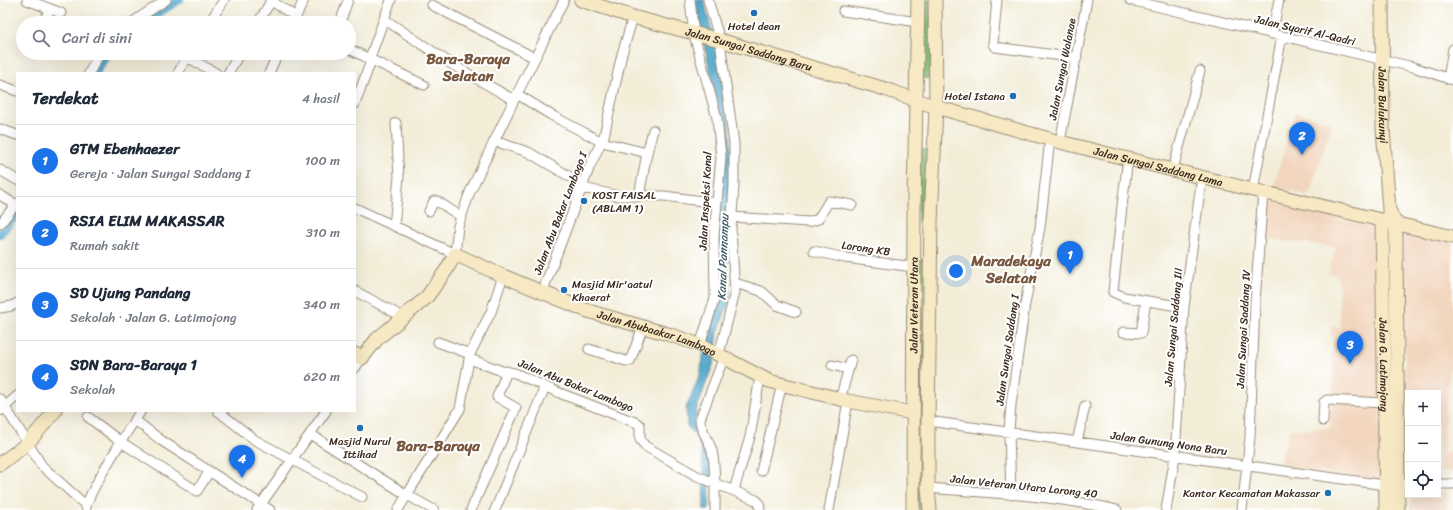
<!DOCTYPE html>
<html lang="id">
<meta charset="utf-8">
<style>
:root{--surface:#fff;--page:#f6f6f7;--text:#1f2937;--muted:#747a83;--line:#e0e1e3;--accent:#1a73e8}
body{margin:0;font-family:Sriracha,sans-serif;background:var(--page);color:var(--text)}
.controls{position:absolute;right:12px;bottom:12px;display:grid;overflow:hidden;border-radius:0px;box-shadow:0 4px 16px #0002}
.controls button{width:36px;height:36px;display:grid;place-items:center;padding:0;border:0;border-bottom:1px solid var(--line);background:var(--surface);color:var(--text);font:20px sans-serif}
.you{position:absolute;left:956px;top:271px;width:14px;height:14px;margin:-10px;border:3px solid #fff;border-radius:50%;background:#1a73e8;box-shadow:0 0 0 6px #1a73e833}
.badge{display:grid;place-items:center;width:26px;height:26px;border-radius:50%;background:var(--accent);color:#fff;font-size:13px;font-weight:700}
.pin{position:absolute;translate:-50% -33px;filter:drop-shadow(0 1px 2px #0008)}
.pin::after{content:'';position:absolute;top:21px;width:14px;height:12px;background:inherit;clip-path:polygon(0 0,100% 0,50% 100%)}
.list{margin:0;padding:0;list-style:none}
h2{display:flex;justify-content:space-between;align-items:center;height:52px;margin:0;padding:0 16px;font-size:17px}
h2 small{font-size:13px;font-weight:400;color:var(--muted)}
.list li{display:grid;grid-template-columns:26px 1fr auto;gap:12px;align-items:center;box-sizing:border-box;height:72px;padding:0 16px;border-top:1px solid var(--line)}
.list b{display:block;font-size:15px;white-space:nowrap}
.list p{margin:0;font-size:13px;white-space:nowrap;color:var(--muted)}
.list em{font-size:13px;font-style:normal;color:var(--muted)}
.icon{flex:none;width:22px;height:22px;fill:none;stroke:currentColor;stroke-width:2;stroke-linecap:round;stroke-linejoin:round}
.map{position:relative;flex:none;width:1453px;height:510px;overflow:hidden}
.search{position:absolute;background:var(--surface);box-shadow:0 4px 16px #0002;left:16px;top:16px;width:340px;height:44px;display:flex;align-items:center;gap:10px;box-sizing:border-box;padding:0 14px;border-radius:22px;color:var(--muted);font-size:15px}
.panel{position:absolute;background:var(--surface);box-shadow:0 4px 16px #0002;left:16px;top:72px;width:340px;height:340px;border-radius:0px}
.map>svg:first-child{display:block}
.built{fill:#f2d5bd}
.forest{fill:#85b974;stroke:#607249}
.water{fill:#4ea5ca;stroke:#446874}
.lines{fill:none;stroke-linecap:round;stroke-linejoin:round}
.canal{stroke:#4ea5ca;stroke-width:8}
.street-casing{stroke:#978c7b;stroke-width:11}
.secondary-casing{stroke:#978c7b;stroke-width:15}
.street{stroke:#fff;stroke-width:9}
.secondary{stroke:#f6e9c3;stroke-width:13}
.poi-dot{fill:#1f6fb2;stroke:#fff;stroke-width:1.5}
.labels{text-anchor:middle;stroke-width:4;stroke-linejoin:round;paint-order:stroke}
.poi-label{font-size:11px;fill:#3b2a1e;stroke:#fff}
.street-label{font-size:11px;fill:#3b2a1e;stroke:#fff}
.water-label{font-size:12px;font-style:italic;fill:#44616b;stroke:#fff}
.district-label{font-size:15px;font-weight:bold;fill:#78573e;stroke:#fff}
</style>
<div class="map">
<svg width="1453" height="510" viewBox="0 0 1453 510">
<rect width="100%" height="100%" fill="#fff"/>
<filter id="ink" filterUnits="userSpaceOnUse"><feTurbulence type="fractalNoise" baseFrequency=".025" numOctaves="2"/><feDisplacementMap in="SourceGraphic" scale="8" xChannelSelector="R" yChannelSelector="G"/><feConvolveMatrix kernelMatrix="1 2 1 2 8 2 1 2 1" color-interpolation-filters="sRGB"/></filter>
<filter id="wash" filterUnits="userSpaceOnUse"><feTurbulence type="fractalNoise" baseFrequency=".012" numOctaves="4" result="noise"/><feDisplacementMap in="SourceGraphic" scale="16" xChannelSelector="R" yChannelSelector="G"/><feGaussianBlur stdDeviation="0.9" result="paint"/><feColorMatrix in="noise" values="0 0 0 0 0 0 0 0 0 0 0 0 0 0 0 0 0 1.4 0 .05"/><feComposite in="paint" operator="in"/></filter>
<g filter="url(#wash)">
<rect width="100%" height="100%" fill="#f3edd8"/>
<!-- built -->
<path class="built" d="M1295,112L1332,123L1309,196L1274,186Z
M1270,200L1372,227L1383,480L1309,471L1279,462L1290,430L1330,428L1333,369L1331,327H1340L1338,276L1329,273L1336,247L1266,239Z
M1403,236L1453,241V368L1449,369L1443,452H1453V472H1438V393H1408L1407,469Z
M1438,491H1447V510H1410V495H1438Z"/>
<!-- forest -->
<path class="forest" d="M921,0H933L934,79L921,78Z
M919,149L933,150L928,222L918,223Z
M917,259H929L927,510H918Z"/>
<!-- water -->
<path class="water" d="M695,0H704L717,50L729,114L733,185L727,250L730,298L718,333L714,362L697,408L695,423L709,451L711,465L709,510H704L702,452L697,438L687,426L686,408L700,375L706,338L719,302L717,239L721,212L723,162L721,124Z"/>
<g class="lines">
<!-- canal -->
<path class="canal" d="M142,23L180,0
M96,73L108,53
M0,234L17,215"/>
</g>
</g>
<g filter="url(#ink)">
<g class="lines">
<defs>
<path id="street" d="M27,0L61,13
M270,0L296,17
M690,0L694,35L717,118L721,157L714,236L715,298L700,345
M708,0L720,41L734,144V185L731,230L735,292L719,354
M997,0L993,44L995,47L1077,58
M1130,0L1413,67L1453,80
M432,5L535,58
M843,11L918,22
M384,19L453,65L514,100
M45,21L49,9
M131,23L166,0
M209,23L224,0
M258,23L271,1
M293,23L304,0
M340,23L348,0
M1272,34L1279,0
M349,49L424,85
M190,53L187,57L216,73
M369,60L391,0
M89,73L100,53
M178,73L187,57L179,53
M228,73L240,53
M269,73L278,53
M1448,79L1453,49
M0,85L17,91
M517,94L551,115L602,142L647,153L653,130
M355,104L371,61
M0,129L17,135
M494,141L528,152L584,185
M1060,142L1087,0
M1128,158L1122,206L1113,292L1124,297L1184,307
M1173,169L1200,71
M0,170L17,180
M583,188L619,196H664L717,203
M1253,190L1282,36
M0,195L16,205
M639,196L647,153
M355,208L455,254L458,226L470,192L514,100L564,0
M429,211L434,201H437L460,216
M732,217L809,222L818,219L829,201L852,205
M0,224L17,203
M394,226L399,177L396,123
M814,251L845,258L914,267
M735,283L761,291L777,305L796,312
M355,291L403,317
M542,293L590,166L604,136L622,54L633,17
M0,308L12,306L17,303
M1123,332L1141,333L1146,301
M438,342L470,354
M589,349L626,361H630L643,327
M470,359L502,371L515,373L562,394L637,423L640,425V439L645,446L697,476L756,500L759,503L760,510
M832,365L848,369
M355,368L362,358
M0,399L42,466L82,502L86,504
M840,400L851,360
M0,411L17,396
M218,411L255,440L362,497
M88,417L121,442L197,491L209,472
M135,420L162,441L270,510
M928,421L1385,485L1408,484
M1323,421L1324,402L1327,400L1384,403
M310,434L407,495L398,510
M1077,442L1085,406
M761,471L782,384
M1438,484H1453
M928,488C990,493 1055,495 1117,510
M734,490L750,437L760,377
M1011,495L1009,432L1011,404L1025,304L1040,228L1050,139
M86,508C86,496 131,425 141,411
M257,510L326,411
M434,510L407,495L460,409L470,354L491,312L503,276
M471,510L516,408L497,397L507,371
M495,510L545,387
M715,510C715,491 716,469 712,451C709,439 700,431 700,419L724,357
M829,510L848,401
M1166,510L1175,456L1184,307L1202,177
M1242,510L1250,437L1255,302L1263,192"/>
<g id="secondary">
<path id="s1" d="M581,0L633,17L716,39L885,89L936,107L1060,142L1253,190L1453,237"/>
<path id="s2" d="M1382,0L1383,128L1389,210L1395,222L1396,235L1398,510"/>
<path id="s3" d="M1382,220L1386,510"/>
<path id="s4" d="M355,354L362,358L377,339L426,298L447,269L455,254L503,276L588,311L671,335L700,345L769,381L848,401L912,413"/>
<path d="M0,464L28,443L55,411"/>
<path id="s5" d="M913,510L914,200L918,0"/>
<path d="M930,510L928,488V421L931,223L936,107L935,0"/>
</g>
</defs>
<!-- street casing -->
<use href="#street" class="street-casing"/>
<!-- secondary casing -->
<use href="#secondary" class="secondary-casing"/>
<!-- street -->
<use href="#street" class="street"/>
<!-- secondary -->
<use href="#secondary" class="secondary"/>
</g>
</g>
<!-- markers -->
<g class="poi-dot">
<circle cx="754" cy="13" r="4"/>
<circle cx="1013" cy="96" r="4"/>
<circle cx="584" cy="201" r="4"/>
<circle cx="564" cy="290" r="4"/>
<circle cx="360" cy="428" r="4"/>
<circle cx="1328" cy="493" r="4"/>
</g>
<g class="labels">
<!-- poi labels -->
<g class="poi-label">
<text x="754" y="30">Hotel dean</text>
<text x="1005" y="100" text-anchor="end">Hotel Istana</text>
<text x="592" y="199" text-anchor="start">KOST FAISAL<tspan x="592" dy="13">(ABLAM 1)</tspan></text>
<text x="572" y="288" text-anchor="start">Masjid Mir'aatul<tspan x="572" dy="13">Khaerat</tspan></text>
<text x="360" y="445">Masjid Nurul<tspan x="360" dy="13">Ittihad</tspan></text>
<text x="1320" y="497" text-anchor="end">Kantor Kecamatan Makassar</text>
</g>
<!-- street labels -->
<g class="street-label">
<text transform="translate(1305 30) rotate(13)" y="4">Jalan Syarif Al-Qadri</text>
<text dy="4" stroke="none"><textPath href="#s1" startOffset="175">Jalan Sungai Saddang Baru</textPath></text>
<text transform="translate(1062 69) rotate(-79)" y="4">Jalan Sungai Walanae</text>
<text dy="4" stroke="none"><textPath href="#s2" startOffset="105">Jalan Bulukunyi</textPath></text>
<text dy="4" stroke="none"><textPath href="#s1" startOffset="601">Jalan Sungai Saddang Lama</textPath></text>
<text transform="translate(705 201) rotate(-87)" y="4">Jalan Inspeksi Kanal</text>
<text transform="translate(560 213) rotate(-69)" y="4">Jalan Abu Bakar Lambogo I</text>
<text transform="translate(866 248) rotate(8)" y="4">Lorong KB</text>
<text dy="4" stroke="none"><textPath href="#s5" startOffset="205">Jalan Veteran Utara</textPath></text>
<text transform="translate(1173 327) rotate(-85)" y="4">Jalan Sungai Saddang III</text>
<text transform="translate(1243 329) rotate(-87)" y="4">Jalan Sungai Saddang IV</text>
<text dy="4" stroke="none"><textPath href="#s4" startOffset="366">Jalan Abubaakar Lambogo</textPath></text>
<text transform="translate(1007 350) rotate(-82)" y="4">Jalan Sungai Saddang I</text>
<text dy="4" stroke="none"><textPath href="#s3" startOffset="145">Jalan G. Latimojong</textPath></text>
<text transform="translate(576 385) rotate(22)" y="4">Jalan Abu Bakar Lambogo</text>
<text transform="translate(1169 443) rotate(8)" y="4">Jalan Gunung Nona Baru</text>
<text transform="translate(1024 486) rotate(6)" y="4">Jalan Veteran Utara Lorong 40</text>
</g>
<!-- water labels -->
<g class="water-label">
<text transform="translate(723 257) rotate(-88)" y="4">Kanal Pannampu</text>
</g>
<!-- district labels -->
<g class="district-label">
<text x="468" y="64">Bara-Baraya<tspan x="468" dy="17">Selatan</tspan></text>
<text x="1011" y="266">Maradekaya<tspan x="1011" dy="17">Selatan</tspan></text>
<text x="438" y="451">Bara-Baraya</text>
</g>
</g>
</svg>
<div class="controls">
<button>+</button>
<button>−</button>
<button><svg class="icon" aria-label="locate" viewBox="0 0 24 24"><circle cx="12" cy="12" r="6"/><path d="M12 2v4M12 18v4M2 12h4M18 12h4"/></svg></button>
</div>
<div class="you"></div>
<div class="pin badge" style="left:1070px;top:274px">1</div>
<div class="pin badge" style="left:1302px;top:155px">2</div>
<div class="pin badge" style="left:1350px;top:364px">3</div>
<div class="pin badge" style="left:242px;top:478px">4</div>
<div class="search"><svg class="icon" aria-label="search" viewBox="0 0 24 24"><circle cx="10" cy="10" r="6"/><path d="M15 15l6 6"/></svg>Cari di sini</div>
<section class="panel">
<h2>Terdekat<small>4 hasil</small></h2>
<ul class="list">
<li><span class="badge">1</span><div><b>GTM Ebenhaezer</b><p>Gereja · Jalan Sungai Saddang I</p></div><em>100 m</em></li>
<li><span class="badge">2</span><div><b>RSIA ELIM MAKASSAR</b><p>Rumah sakit</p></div><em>310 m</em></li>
<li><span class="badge">3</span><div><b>SD Ujung Pandang</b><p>Sekolah · Jalan G. Latimojong</p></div><em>340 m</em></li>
<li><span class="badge">4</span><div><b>SDN Bara-Baraya 1</b><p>Sekolah</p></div><em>620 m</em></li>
</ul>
</section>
</div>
